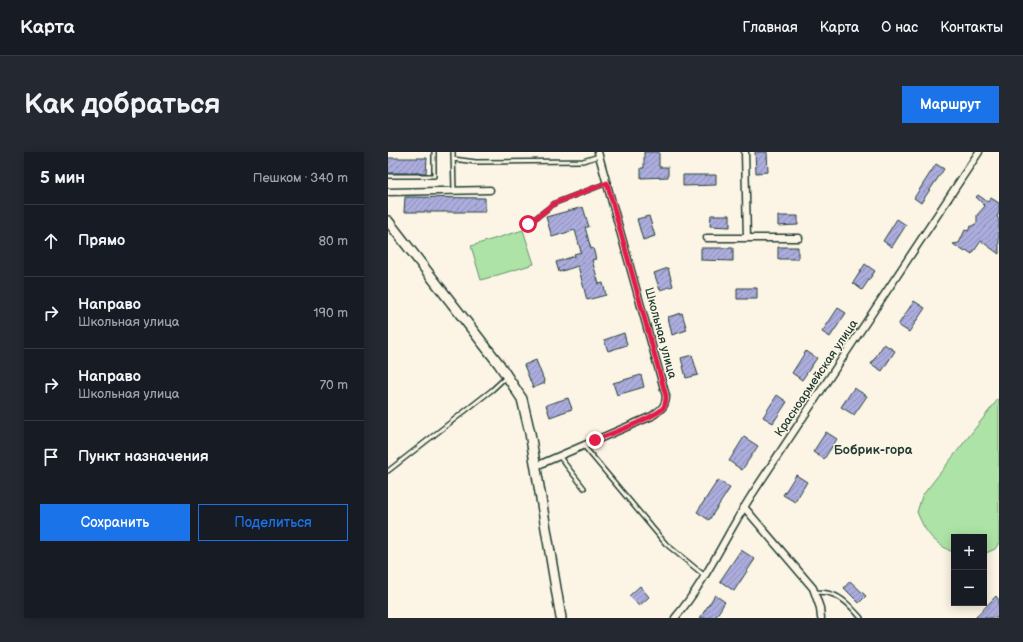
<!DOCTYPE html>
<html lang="ru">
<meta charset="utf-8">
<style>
:root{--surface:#171b24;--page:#242831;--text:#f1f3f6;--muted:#9ea1a6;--line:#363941;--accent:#1a73e8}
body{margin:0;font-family:"Balsamiq Sans",sans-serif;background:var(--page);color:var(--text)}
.controls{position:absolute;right:12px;bottom:12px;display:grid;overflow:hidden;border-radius:0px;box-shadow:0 2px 10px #0003}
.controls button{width:36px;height:36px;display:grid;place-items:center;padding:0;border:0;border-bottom:1px solid var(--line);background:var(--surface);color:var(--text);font:20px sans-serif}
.stop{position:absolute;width:12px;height:12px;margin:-9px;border:3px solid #e11d48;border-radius:50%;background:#fff}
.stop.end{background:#e11d48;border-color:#fff;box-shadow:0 1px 4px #0008}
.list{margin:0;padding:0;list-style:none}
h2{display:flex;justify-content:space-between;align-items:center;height:52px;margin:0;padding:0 16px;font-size:17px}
h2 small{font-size:13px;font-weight:400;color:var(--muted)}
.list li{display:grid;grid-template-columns:26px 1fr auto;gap:12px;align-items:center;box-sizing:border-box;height:72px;padding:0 16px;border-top:1px solid var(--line)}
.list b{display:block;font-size:15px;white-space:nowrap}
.list p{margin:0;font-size:13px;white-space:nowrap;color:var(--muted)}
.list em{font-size:13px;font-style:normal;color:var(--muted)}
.actions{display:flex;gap:8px;padding:12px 16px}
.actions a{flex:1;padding:9px 0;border:1px solid var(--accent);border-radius:0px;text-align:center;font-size:14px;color:var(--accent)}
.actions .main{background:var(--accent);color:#fff}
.icon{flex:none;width:22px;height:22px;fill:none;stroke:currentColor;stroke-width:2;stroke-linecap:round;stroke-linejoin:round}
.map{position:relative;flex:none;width:611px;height:466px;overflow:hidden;border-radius:0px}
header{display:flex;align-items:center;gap:24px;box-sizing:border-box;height:56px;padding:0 20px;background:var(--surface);border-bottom:1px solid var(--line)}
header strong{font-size:19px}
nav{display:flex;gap:22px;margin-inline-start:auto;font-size:14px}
.intro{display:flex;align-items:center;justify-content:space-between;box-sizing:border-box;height:96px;padding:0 24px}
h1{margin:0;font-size:28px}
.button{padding:10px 18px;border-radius:0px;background:var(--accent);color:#fff;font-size:14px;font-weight:700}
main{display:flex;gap:24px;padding:0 24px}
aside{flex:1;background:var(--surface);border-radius:0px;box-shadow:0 2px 10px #0003}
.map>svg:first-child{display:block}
.park{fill:#ade3a6;stroke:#66906d}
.building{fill:url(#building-hatch);stroke:#1f3d34}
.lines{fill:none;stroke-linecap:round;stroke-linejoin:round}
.lane-casing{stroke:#1f3d34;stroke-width:6}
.street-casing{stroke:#1f3d34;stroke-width:9}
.secondary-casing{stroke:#1f3d34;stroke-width:12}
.lane{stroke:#fcf5e5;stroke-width:3}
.street{stroke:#fcf5e5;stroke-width:6}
.secondary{stroke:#fcf5e5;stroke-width:9}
.route{stroke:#e11d48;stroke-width:5}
.labels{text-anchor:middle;stroke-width:3;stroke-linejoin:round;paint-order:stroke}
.street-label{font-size:12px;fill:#1f3d34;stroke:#fcf5e5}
.neighbourhood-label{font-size:13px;font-weight:bold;fill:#1f3d34;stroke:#fcf5e5}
</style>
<header>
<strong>Карта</strong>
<nav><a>Главная</a><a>Карта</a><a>О нас</a><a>Контакты</a></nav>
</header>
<div class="intro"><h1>Как добраться</h1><a class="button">Маршрут</a></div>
<main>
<aside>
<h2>5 мин<small>Пешком · 340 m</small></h2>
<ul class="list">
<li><svg class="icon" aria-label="ahead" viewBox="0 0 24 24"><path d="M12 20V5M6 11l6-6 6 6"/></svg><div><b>Прямо</b></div><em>80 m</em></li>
<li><svg class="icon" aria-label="right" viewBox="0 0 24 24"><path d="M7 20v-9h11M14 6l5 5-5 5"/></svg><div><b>Направо</b><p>Школьная улица</p></div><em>190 m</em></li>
<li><svg class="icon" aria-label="right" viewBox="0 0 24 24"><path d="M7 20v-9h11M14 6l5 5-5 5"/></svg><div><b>Направо</b><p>Школьная улица</p></div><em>70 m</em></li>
<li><svg class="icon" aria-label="arrive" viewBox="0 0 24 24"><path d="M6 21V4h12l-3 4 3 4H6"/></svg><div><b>Пункт назначения</b></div></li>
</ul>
<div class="actions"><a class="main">Сохранить</a><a>Поделиться</a></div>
</aside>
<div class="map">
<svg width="611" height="466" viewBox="0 0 611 466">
<defs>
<pattern id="building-hatch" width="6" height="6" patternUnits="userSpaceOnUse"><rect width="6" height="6" fill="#acacdd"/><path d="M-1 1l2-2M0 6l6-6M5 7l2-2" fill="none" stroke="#8b8db4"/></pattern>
</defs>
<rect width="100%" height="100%" fill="#fcf5e5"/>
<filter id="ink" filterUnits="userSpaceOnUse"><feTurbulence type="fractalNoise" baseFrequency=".025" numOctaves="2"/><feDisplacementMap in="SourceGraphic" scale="8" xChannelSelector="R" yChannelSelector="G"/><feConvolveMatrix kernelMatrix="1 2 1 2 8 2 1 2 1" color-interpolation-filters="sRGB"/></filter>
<g filter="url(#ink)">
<!-- park -->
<path class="park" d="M135,78L146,112L93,128L83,94Z
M611,246V391L607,397L596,402V385H566V401C545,390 538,382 529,360L534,344Z"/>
<!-- building -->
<path class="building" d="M256,0H271V15H280V25L253,26V16H256Z
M367,0H379L380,20L368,21Z
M0,6H39L38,21H0Z
M548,12L556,17L533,51L526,46Z
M295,23H328V33L295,34Z
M590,43L600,50L603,46L611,51V61L609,65L611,67V102L593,89L584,102L578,98L577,100L565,92L571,91L577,78L580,79L582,75L589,71V63L597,54L588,45Z
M17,45L97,46V60H16Z
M195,55L201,75H197L203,97L205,96L208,107L204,108L211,132L215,131L218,143L199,148L190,114L171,120L168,110L187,104L186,102L193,100L187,78L164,85L158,65Z
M323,63H342V75L322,74Z
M261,64L267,84L255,88L249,67Z
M390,64H410V73L390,74Z
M509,67L518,73L504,95L495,89Z
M390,95H410V107H390Z
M313,96H345V109L313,108Z
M477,112L487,119L474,138L465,131Z
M280,116L285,134L272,138L266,121Z
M349,136H369V147H349Z
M526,149L537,156L521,180L510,173Z
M450,156L458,161L442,185L434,180Z
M294,161L299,178L284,183L280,165Z
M236,181L239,193L220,199L216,188Z
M496,192L507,199L494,219L483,212Z
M418,199L429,206L414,228L404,221Z
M304,203L310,223L298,226L293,206Z
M148,208L157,231L145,236L136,213Z
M253,223L256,235L229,243L225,231Z
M466,236L479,244L466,263L453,255Z
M389,243L399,250L385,271L375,265Z
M180,246L184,257L162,265L158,253Z
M438,280L449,287L436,307L425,300Z
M356,285L370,294L354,318L341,309Z
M408,323L419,330L407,350L395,343Z
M330,328L342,336L321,368L309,360Z
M353,398L367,407L346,439L332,429Z
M462,429L478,444L471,451L456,436Z
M252,434L261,445L251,454L241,444Z
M327,443L337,450L327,466H312Z
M608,444L611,448V464L609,466H587Z"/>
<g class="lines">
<defs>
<path id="lane" d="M65,0L66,38
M65,7L88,10L195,9L211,4
M0,24H46V0
M140,72L167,51L219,31
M195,293L278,392L317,424
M171,304L196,336
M0,319L104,238L118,225
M426,440C432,440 438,440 443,442C455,445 465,457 473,466"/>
<path id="street" d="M357,0L359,86
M0,40L102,38
M319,86H411
M148,314L264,264C272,258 278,255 278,244L210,0
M356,355L425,436L432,456L433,466
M287,466C320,427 339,380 367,338C442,225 516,113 591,0"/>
<path id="secondary" d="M0,69L111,212L134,247L142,281L173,466"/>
</defs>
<!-- lane casing -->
<use href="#lane" class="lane-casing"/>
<!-- street casing -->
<use href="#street" class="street-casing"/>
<!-- secondary casing -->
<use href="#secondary" class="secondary-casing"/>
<!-- lane -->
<use href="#lane" class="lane"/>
<!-- street -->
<use href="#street" class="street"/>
<!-- secondary -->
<use href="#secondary" class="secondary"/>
</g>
</g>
<g class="lines" filter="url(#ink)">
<!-- route -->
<path class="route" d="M140,72L167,51L219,31L278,244C278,249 278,252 275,256C267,266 222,282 207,288"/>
</g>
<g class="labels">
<!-- street labels -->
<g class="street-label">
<text transform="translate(273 181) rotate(75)" y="4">Школьная улица</text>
<text transform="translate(428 226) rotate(-56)" y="4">Красноармейская улица</text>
</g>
<!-- neighbourhood labels -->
<g class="neighbourhood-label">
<text x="485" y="302">Бобрик-гора</text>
</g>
</g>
</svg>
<div class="controls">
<button>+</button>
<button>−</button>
</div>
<div class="stop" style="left:140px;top:72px"></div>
<div class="stop end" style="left:207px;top:288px"></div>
</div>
</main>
